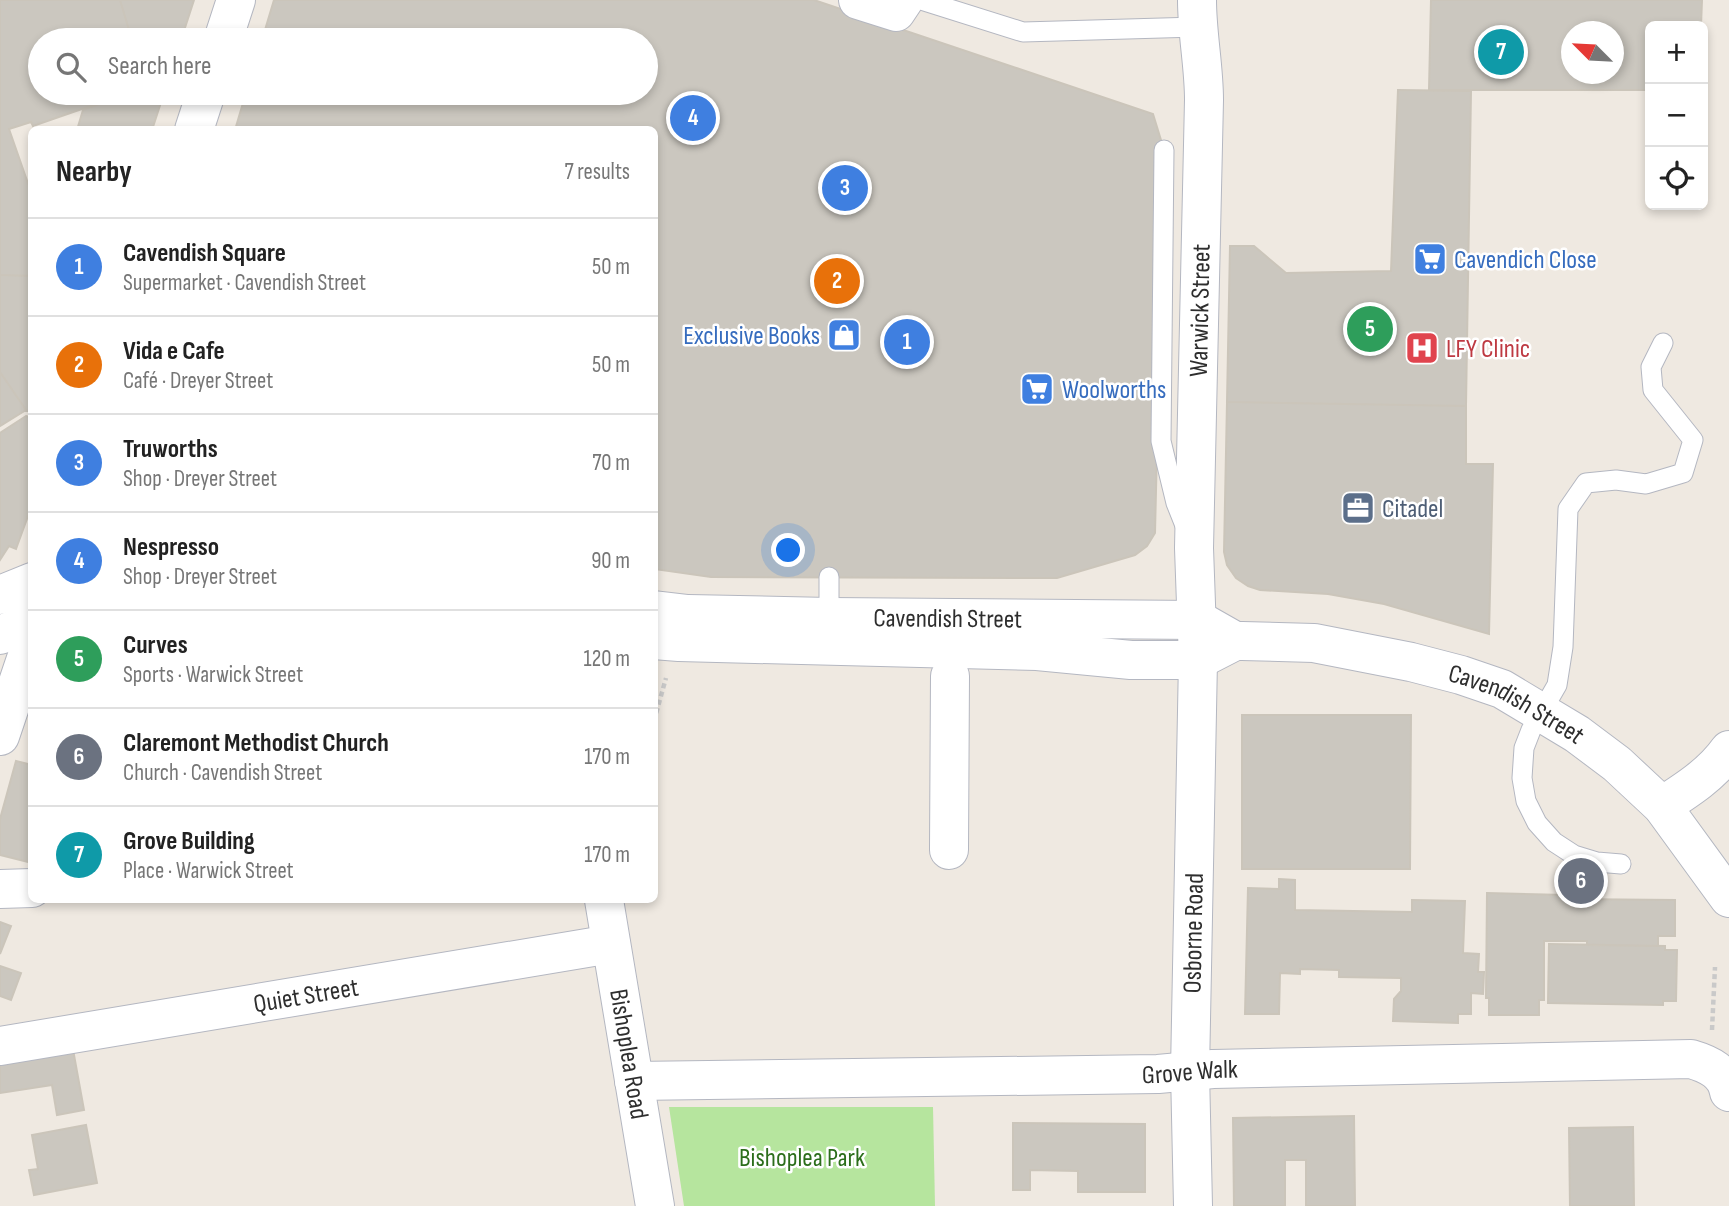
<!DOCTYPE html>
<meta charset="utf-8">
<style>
:root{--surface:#fff;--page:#f6f6f6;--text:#222;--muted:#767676;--line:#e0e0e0;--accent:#4264fb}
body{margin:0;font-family:"Sofia Sans Condensed",sans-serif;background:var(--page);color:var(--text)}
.controls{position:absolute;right:21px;top:21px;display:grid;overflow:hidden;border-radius:10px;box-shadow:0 4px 10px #0003}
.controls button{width:63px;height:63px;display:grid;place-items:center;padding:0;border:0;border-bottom:2px solid var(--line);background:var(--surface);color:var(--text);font:35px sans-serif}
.compass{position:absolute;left:1561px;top:21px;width:63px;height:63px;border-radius:50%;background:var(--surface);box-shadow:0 4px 10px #0003;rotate:294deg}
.you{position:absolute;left:789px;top:551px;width:24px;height:24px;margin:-18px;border:5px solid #fff;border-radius:50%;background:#1a73e8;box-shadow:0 0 0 10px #1a73e833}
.badge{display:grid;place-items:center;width:46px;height:46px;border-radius:50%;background:var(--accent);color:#fff;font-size:23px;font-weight:700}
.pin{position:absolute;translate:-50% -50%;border:4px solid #fff;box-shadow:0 2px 7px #0006}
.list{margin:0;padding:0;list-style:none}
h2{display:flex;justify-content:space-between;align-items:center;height:91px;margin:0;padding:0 28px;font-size:30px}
h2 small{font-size:23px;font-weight:400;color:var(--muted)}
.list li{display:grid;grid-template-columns:46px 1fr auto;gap:21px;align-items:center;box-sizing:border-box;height:98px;padding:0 28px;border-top:2px solid var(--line)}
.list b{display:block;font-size:26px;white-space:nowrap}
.list p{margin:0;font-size:23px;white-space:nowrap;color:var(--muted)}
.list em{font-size:23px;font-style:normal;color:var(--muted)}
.icon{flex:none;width:38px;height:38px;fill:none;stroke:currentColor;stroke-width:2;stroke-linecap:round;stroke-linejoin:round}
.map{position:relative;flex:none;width:1729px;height:1206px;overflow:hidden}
.search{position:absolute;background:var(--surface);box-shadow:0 4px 10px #0003;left:28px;top:28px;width:630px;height:77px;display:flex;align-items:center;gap:18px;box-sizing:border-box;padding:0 24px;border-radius:38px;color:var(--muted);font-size:26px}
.panel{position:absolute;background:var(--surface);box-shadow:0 4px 10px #0003;left:28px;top:126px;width:630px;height:777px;border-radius:10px}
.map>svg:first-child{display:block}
.green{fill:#b6e59e}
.building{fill:#cbc7bf;stroke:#cbc5ba;stroke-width:2;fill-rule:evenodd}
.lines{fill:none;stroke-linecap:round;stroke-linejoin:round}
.lane-casing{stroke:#b4b7c1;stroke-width:21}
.street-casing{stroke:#b4b7c1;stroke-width:40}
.secondary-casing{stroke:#b4b7c1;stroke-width:40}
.path{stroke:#c9c9c9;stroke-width:4.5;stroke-dasharray:5 3.5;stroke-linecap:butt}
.lane{stroke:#fff;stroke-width:19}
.street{stroke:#fff;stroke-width:38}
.secondary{stroke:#fff;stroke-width:38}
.labels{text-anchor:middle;stroke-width:5;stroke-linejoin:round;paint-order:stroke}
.shop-label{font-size:26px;fill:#366cbe;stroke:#fff;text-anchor:start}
.street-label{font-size:26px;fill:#2e2e2e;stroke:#fff}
.health-label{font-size:26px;fill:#be3a42;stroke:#fff;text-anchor:start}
.service-label{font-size:26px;fill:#4e5e75;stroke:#fff;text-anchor:start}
.park-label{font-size:26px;fill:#2c6e1b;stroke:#fff}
</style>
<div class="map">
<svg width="1729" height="1206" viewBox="0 0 1729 1206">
<rect width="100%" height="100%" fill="#efe9e1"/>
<!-- green -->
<path class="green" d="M669,1107H933L935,1206H684Z"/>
<!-- building -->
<path class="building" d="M0,0H120L132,40H40V93H128L33,126L31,122L9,129L32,195V276L0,275Z
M120,0H194L181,40H132Z
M274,0H814L1153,114L1164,150L1155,533L1147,546L1135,555L1057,578L711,577L654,569V130H235L246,93H646V40H262Z
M1431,0H1702L1701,26H1650V90H1429ZM1572,32H1614V74H1572Z
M1398,90L1471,91L1466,406L1227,402L1230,246H1254L1286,273L1391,271Z
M129,93H164L152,130H77L83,110Z
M0,275L32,276V412L26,410L0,372Z
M0,372L26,410L0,426Z
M1227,402L1466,406V464H1493L1489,634L1384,604L1328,594L1260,590L1248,586L1236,578L1227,565L1224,552Z
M26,416L32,418V505L16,549L9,546L0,560V433Z
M1242,715H1411L1410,869H1242Z
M16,761L32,765V863L0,855V819Z
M1279,879L1295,880V910L1412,912V900L1465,901L1463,953L1479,954L1478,972H1484L1483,994L1471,993V1014H1458V1023L1393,1021L1394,999L1401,991V978L1339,977V970L1300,969V974L1280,973L1279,1014H1245L1248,888L1279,889Z
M1487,893L1565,895V899L1675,900V936H1658V946L1587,945V941H1544V1000H1539V1015H1489V998H1486Z
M0,922L11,926L0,954Z
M1549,944L1665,946V950H1677L1676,1001H1663V1005L1548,1003Z
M0,966L21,973L11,1000L0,996Z
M72,1044L84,1110L57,1115L52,1085L0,1093V1057Z
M1354,1116L1355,1206H1306V1160H1285V1206H1234L1233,1118Z
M1013,1123L1145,1124V1192H1078V1171L1030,1170V1190H1013Z
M86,1125L97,1183L34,1195L29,1170L38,1169L32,1135Z
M1633,1127L1634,1206H1570L1569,1128Z"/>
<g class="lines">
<defs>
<path id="lane" d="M921,0L1023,32L1197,27
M1164,150L1161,441L1176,503L1186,528
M829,577V617
M1621,864L1597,862L1574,855L1554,842L1537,823L1526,801L1522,778L1524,748L1531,730L1557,685L1563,647L1568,509L1586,483L1616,480L1646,484L1683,473L1693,440L1653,390L1651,367L1663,343"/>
<g id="street">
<path d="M858,0L896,12L904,0"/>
<path d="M223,40L236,0"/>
<path d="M194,130L206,93"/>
<path d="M0,736L32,641"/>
<path d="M1662,806C1687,790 1712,774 1729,750"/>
<path d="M949,850L950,676"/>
<path d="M0,889L32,888"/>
<path id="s1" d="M604,900L655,1206"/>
<path id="s2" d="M0,1046L611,944"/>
<path id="s3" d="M634,1081L1158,1074L1213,1069L1691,1059C1708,1064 1726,1072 1729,1092"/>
<path id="s4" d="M1193,1206L1190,1071L1198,660L1194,548L1204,100C1204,66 1197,34 1197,0"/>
</g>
<g id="secondary">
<path d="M0,595L32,582"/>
<path id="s5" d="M654,610L688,614L829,617L1198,620L1235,641"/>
<path d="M0,635L32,622"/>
<path id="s6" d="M654,640L679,642L1037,651L1131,660H1198L1235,641H1242L1314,643L1411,662L1461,675L1502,689L1577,734L1617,764L1662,806L1729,898"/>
</g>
</defs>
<!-- lane casing -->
<use href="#lane" class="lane-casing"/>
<!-- street casing -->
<use href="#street" class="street-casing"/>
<!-- secondary casing -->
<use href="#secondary" class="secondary-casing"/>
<!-- path -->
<path class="path" d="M654,721L666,678
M1712,1030L1715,967"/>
<!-- lane -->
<use href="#lane" class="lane"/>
<!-- street -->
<use href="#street" class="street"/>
<!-- secondary -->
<use href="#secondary" class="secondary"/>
</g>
<!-- icons -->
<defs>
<symbol id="supermarket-square" viewBox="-11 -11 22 22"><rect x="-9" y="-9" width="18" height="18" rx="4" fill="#3f7fe0" stroke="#fff"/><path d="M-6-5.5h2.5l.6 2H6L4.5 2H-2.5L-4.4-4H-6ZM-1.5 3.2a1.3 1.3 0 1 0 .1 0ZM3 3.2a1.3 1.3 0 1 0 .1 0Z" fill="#fff"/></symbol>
<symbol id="shop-square" viewBox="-11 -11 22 22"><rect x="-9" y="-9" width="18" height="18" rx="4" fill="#3f7fe0" stroke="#fff"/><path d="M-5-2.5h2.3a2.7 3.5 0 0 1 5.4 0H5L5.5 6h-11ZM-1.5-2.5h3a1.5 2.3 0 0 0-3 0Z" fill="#fff"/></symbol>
<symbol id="hospital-square" viewBox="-11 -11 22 22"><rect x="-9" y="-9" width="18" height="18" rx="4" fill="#e0444e" stroke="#fff"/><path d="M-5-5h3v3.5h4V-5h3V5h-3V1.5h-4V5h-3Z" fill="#fff"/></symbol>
<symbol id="office-square" viewBox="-11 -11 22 22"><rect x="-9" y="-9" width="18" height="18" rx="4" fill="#5c6f8a" stroke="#fff"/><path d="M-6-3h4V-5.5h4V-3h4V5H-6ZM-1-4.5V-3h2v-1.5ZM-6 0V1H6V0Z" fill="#fff"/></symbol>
</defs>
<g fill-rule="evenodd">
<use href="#supermarket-square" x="1411" y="240" width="38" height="38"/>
<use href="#shop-square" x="825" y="316" width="38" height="38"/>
<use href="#hospital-square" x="1403" y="329" width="38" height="38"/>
<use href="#supermarket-square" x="1018" y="370" width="38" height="38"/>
<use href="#office-square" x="1339" y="489" width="38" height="38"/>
</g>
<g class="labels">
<!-- shop labels -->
<g class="shop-label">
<text x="1454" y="268">Cavendich Close</text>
<text x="820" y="344" text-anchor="end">Exclusive Books</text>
<text x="1062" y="398">Woolworths</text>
</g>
<!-- street labels -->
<g class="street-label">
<text dy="9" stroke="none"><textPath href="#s4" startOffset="896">Warwick Street</textPath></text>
<text dy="9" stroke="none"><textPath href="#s5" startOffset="294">Cavendish Street</textPath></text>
<text dy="9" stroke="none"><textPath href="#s6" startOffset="878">Cavendish Street</textPath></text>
<text dy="9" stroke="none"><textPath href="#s4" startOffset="273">Osborne Road</textPath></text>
<text dy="9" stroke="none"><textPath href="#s2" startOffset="310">Quiet Street</textPath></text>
<text dy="9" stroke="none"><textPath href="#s1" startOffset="156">Bishoplea Road</textPath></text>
<text dy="9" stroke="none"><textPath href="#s3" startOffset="556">Grove Walk</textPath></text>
</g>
<!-- health labels -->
<g class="health-label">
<text x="1446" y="357">LFY Clinic</text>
</g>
<!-- service labels -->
<g class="service-label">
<text x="1382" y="517">Citadel</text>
</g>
<!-- park labels -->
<g class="park-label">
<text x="802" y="1166">Bishoplea Park</text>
</g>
</g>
</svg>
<div class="controls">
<button>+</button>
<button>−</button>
<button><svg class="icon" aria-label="locate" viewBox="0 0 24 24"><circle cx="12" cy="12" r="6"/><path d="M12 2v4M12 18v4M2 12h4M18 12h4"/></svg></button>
</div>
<svg class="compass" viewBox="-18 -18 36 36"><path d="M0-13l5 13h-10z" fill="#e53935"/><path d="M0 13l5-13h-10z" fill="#767676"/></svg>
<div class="you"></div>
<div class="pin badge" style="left:907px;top:342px;background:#3f7fe0">1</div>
<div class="pin badge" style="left:837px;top:281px;background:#e8710a">2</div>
<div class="pin badge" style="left:845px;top:188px;background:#3f7fe0">3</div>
<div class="pin badge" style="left:693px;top:118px;background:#3f7fe0">4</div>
<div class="pin badge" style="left:1370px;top:329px;background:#2e9e5b">5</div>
<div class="pin badge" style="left:1581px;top:881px;background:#6b7280">6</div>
<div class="pin badge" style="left:1501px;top:52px;background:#0f9aa8">7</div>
<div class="search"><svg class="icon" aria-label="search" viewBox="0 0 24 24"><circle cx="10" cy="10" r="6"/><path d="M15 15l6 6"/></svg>Search here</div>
<section class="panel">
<h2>Nearby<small>7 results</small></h2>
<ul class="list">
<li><span class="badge" style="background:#3f7fe0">1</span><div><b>Cavendish Square</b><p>Supermarket · Cavendish Street</p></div><em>50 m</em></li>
<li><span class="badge" style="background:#e8710a">2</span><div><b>Vida e Cafe</b><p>Café · Dreyer Street</p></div><em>50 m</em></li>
<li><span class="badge" style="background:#3f7fe0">3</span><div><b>Truworths</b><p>Shop · Dreyer Street</p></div><em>70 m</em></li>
<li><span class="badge" style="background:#3f7fe0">4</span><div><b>Nespresso</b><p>Shop · Dreyer Street</p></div><em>90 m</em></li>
<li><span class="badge" style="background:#2e9e5b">5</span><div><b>Curves</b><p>Sports · Warwick Street</p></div><em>120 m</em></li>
<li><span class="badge" style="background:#6b7280">6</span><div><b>Claremont Methodist Church</b><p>Church · Cavendish Street</p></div><em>170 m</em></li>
<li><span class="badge" style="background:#0f9aa8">7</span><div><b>Grove Building</b><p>Place · Warwick Street</p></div><em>170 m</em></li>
</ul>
</section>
</div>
